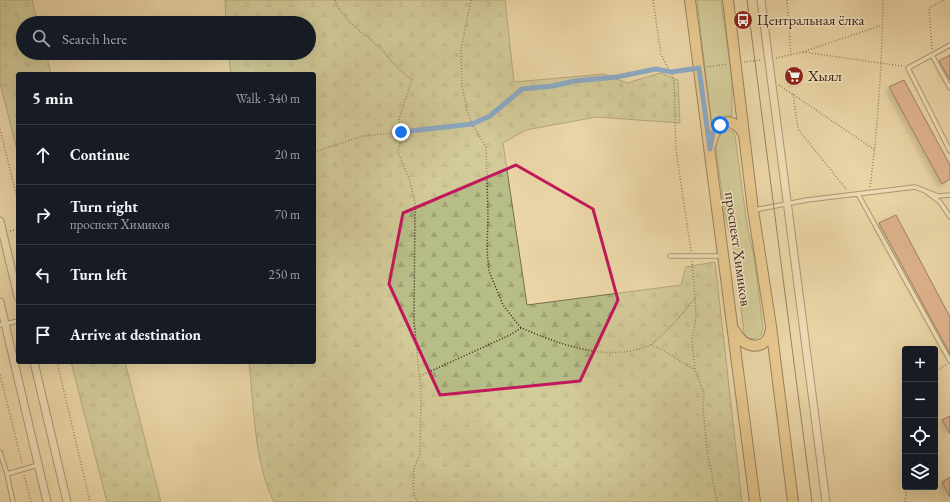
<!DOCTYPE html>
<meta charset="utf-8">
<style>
:root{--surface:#171b24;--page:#20242c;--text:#f1f3f6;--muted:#9ea1a6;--line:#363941}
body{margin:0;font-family:"EB Garamond",serif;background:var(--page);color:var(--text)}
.controls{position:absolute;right:12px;bottom:12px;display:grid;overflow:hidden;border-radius:4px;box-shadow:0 4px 16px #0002}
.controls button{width:36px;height:36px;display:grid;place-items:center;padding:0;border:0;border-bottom:1px solid var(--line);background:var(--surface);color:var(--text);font:20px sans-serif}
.stop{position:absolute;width:12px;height:12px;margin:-9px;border:3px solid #1a73e8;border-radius:50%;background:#fff}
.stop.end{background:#1a73e8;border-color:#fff;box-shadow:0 1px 4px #0008}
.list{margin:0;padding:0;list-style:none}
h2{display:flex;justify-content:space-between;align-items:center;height:52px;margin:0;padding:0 16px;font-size:17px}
h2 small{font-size:13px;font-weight:400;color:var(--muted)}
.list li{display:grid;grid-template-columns:26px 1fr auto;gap:12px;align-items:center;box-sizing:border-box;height:60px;padding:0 16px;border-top:1px solid var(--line)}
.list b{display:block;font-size:15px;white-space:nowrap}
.list p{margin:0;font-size:13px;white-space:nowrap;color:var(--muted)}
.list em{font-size:13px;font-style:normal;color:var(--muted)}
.icon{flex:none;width:22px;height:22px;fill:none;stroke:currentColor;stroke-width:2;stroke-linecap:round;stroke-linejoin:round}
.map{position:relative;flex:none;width:950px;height:502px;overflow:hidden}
.search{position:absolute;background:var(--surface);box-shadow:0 4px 16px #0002;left:16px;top:16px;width:300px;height:44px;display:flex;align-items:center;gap:10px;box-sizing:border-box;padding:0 14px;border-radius:22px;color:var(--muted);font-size:15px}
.panel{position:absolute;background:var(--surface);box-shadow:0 4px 16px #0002;left:16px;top:72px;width:300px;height:292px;border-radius:4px}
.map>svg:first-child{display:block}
.grass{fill:#b7bd87;stroke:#786e4c}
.forest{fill:url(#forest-firs);stroke:#786e4c}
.building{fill:#d0876e;stroke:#3a1f11;filter:url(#shadow)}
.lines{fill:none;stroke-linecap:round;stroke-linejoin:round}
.service-casing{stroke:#664c36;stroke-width:5.5}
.minor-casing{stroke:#664c36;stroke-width:9}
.primary-casing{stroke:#3a1f11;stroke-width:12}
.path{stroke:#3a1f11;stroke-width:1.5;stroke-dasharray:1 2;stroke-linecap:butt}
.service{stroke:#f1e4c5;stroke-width:3.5}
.minor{stroke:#f1e4c5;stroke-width:7}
.primary{stroke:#e5ba73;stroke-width:10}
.tram{stroke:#3a1f11;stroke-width:1}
.route{stroke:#1a73e8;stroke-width:5}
.marked{fill:none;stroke:#c2185b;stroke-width:3;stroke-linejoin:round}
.labels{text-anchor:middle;stroke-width:3;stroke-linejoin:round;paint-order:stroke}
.poi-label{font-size:15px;fill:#3a1f11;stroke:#f1e4c5;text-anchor:start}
.street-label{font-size:15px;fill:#3a1f11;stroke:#f1e4c5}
</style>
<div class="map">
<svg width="950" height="502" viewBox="0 0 950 502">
<defs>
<pattern id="forest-firs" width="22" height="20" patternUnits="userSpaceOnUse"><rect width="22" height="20" fill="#b7bd87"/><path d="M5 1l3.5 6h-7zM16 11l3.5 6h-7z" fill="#9ea274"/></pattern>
<filter id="shadow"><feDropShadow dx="-3.5" dy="3.5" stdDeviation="2" flood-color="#0004"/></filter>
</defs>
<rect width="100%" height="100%" fill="#ead5a6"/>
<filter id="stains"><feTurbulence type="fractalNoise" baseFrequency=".005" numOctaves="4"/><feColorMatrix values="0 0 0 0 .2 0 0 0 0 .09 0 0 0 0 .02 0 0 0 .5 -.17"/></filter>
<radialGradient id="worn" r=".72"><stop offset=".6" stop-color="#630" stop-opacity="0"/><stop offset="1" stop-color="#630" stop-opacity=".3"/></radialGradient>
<!-- grass -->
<path class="grass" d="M697,0H721L732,80V116H725L711,120Z
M724,129L732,131L735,136L747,225L755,262L763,328L761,335L755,339L747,338L744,333L734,251L725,216L715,141L722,130Z"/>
<!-- forest -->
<path class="forest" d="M0,0H32L38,23H23V53H46L51,74H18V154L0,83Z
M225,0H505L514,82L604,74L627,83L660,73L678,80L680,123L596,117L526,130L503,143L527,305L681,285L686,267L715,262L742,502H274C254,463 254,406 249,362H314V74H231L228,53H309V23H226Z
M71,362H125L161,502H107Z"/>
<!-- building -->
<path class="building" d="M950,55V80L939,61Z
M801,69L802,81L792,82L790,70Z
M904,80L950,165V179L942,184L889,87Z
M896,215L950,317V354L879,223Z
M950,416V434L942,420Z
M950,477V497L942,482Z"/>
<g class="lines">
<defs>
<path id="service" d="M932,55L950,45
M950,88L932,55L908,68L950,151
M928,193L940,202L950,217
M858,194L950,361
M754,210L807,200L915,187L938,196L950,195
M670,256H723
M0,325L18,321
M0,452L7,474L38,465
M7,474L13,502"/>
<path id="minor" d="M761,0L826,502
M0,221L18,297
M0,302L47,502
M34,362L67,502"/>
<path id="primary" d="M690,0L755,502
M728,0L753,210L771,326L793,502
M711,144C715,122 732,113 744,135
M735,331C744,350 767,352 771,329"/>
</defs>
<!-- service casing -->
<use href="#service" class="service-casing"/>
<!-- minor casing -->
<use href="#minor" class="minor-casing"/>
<!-- primary casing -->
<use href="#primary" class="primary-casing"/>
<!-- path -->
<path class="path" d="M335,0C343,22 365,33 381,49C386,54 389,59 393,63C399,69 405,75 412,80L399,119L401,138L398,152L409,178L415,202V211L414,321L421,392L420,454L414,469L413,484L414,494L417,502
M471,0L461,50L462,86L467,110L472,124L486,147L488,216L487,250L489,271L503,305L521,328
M653,0L661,54L667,66L671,72L674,81L676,150L691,251
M787,0L791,55
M932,49L929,8L944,0
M803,52L902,66
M776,58L803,52L882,25
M744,62L760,60
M707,67L727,64
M779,85L875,150
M793,94L798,129L846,189
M0,129L18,202
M314,152L363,136L472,124L490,116L522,89L553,86L575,81L617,77L656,69L671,72L689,70
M870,187C878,125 882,63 883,0
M10,231L18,229
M692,261L695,298
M651,345L678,319L695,298L696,317L692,341L695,370L704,394L703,408L707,450L717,502
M57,362L90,502
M935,372L947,364
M0,375L22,463
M420,376L510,335L521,328C563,345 606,363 651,345L663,350L695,370
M24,475L31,502
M905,502L907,487"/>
<!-- service -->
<use href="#service" class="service"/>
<!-- minor -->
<use href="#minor" class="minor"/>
<!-- primary -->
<use href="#primary" class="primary"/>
<!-- tram -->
<path class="tram" d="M747,0L812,502"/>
</g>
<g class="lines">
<!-- route -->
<path class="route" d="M401,132L472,124L490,116L522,89L553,86L575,81L617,77L656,69L671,72L699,68L710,149L713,132L720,125"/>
</g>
<!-- marked area -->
<path d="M0 0H950V502H0ZM516,165L593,209L618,300L580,381L440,395L389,284L403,213Z" fill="#ead5a6" fill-opacity=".55" fill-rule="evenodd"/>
<path class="marked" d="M516,165L593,209L618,300L580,381L440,395L389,284L403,213Z"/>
<!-- icons -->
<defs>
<symbol id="bus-disc" viewBox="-11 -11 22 22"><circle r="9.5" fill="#8f2418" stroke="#f1e4c5"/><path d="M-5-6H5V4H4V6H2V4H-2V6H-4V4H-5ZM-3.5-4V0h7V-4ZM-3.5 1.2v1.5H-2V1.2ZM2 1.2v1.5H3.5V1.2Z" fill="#fff"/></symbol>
<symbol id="supermarket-disc" viewBox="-11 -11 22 22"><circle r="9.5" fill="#8f2418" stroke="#f1e4c5"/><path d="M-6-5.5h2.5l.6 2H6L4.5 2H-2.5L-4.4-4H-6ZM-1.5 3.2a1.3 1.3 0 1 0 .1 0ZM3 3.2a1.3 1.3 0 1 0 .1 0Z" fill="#fff"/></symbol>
</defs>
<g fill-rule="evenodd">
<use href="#bus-disc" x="732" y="9" width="22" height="22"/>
<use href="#supermarket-disc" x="783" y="65" width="22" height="22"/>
</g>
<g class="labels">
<!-- poi labels -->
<g class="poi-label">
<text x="757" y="25">Центральная ёлка</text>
<text x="808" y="81">Хыял</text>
</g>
<!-- street labels -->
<g class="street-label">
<text transform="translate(738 249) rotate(82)" y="5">проспект Химиков</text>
</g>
</g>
<rect width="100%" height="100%" filter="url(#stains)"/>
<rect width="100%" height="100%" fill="url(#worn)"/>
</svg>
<div class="controls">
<button>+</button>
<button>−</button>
<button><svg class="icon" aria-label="locate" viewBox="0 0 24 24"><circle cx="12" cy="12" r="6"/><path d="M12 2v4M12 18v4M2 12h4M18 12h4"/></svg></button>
<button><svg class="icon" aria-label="layers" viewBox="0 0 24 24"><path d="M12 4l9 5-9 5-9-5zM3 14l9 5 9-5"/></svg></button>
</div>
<div class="stop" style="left:720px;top:125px"></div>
<div class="stop end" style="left:401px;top:132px"></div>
<div class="search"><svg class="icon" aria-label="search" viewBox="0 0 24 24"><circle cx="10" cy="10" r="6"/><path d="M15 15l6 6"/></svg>Search here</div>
<section class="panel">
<h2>5 min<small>Walk · 340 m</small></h2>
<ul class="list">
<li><svg class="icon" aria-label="ahead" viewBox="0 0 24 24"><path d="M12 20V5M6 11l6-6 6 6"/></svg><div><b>Continue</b></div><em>20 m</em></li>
<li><svg class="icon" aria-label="right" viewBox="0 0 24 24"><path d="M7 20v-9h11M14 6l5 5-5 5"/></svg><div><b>Turn right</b><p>проспект Химиков</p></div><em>70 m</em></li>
<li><svg class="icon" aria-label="left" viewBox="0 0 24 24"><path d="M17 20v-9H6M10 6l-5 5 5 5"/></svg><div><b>Turn left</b></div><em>250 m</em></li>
<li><svg class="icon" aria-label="arrive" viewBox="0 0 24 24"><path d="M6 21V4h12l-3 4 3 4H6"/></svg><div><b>Arrive at destination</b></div></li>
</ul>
</section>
</div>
